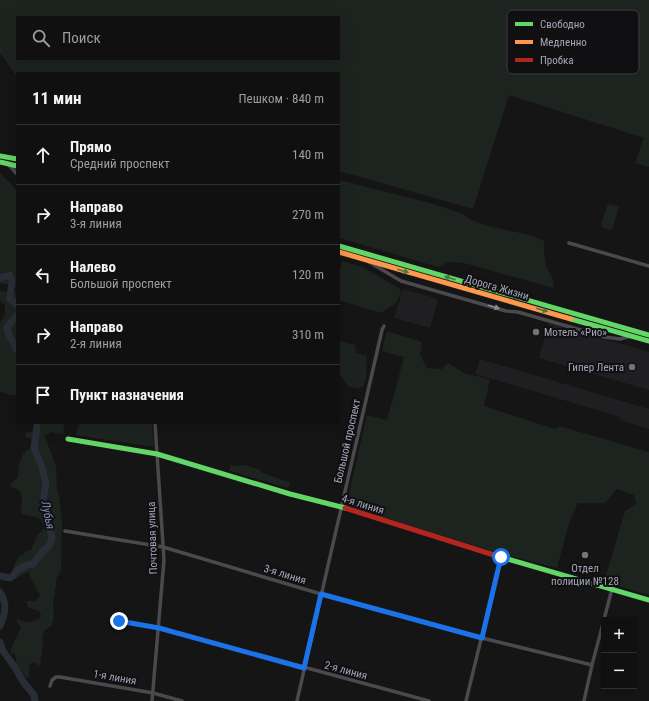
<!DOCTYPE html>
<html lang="ru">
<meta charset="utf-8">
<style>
:root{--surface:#101010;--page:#1e1e1e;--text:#f1f3f6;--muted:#9c9d9f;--line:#303030}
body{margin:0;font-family:"Roboto Condensed",sans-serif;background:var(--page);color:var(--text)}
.controls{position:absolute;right:12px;bottom:12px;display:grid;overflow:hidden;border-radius:0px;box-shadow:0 4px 16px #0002}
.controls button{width:36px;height:36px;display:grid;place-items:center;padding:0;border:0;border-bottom:1px solid var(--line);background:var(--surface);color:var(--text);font:20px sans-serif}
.stop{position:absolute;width:12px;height:12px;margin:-9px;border:3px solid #1a73e8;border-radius:50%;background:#fff}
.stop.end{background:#1a73e8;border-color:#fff;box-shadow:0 1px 4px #0008}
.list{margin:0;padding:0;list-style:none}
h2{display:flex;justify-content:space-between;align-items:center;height:52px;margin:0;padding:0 16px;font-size:17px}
h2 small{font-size:13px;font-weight:400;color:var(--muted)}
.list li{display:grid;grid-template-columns:26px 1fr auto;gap:12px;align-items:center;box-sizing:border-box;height:60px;padding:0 16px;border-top:1px solid var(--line)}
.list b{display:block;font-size:15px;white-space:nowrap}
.list p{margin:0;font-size:13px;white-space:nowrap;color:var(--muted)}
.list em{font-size:13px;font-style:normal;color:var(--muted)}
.icon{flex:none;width:22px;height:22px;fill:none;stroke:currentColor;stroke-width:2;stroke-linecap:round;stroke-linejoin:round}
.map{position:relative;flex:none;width:649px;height:701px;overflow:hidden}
.search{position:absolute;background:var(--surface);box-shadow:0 4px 16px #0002;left:16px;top:16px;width:324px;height:44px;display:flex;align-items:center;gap:10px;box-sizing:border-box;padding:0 14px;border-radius:0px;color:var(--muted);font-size:15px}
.panel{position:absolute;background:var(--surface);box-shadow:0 4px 16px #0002;left:16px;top:72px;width:324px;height:352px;border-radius:0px}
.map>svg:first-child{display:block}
.built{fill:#1f1f21}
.green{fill:#1d241f;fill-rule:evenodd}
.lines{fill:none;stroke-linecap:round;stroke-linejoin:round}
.river{stroke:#282d37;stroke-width:7}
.street{stroke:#49494e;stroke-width:3.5}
.fast{stroke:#63d668;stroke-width:5}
.slow{stroke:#ff974d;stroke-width:5}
.jam{stroke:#b3261e;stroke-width:5}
.oneway{fill:#3e7c41}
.oneway2{fill:#898a98}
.route{stroke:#1a73e8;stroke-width:5}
.poi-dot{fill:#73737e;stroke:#100f11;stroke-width:1.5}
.labels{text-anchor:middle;stroke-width:4;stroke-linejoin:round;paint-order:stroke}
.street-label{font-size:11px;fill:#a5a6b7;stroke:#100f11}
.poi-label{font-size:11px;fill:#a5a6b7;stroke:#100f11;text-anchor:start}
.water-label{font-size:12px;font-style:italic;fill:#7b8ab3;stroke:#100f11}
.key{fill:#100f11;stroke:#3d3c43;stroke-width:1}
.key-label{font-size:11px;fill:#a5a6b7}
</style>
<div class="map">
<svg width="649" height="701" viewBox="0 0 649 701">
<rect width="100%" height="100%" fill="#151515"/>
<!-- built -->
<path class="built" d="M403,289L438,299L430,328L394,318Z
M549,323L649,352V390L539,358Z
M480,359L649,409V429L620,420L621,417L475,374Z"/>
<!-- green -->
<path class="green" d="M0,0H649V167L635,163L644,138L509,95L473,209L339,171V73H17V77L0,53ZM17,17H339V59H17Z
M0,173L17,190V287L0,283Z
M339,180L430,203L463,214C476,227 511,230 529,235C534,237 539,239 544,241C544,247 544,254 545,261C546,271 556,277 553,288L464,263L448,262L438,267L339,238Z
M610,204L619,207L612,230L603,228L601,225L607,206Z
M342,261L362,267L399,288L401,293L396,303L381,313L339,300V275Z
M0,291L17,293V395H10L0,391V325L1,320L5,315V305L0,301Z
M387,331L422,342L420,355L427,368L442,369L448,363L466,374L490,379L484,406L555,429L559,426L649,452V595L604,582L625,511L636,504L634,495L617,489L605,503H578L570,520L557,568L502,554L346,506L367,415L387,420L404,357L382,351Z
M340,341L355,345L356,353L367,356L366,378L363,387L357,388L349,387L339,373V343Z
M34,423H72H67L64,426L63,434L50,432L49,434H44L56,466L57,490L59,495L62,522L61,571L56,579V586L53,602L54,614L52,625L44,631L42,640L43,643L40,666L33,662L30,665L29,677L26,678L17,665L15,654H11L10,651L21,628L17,622V619C25,622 33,624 40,618L41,615L39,611L29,608L27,605V601H35L40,596L28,572L13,580L5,578L6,576H10L13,573V568L18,557L23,555L26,551L31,550L37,536L44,528C40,512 32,519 21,513L22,498L19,490L12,488L10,485L18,477C19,467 20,451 31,448L32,445L31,438H27L25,435L27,432H31L33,429Z
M79,423H152L154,447L76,435Z
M230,464L235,466L245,465L258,469L265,474L289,482L290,485L288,488L230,471Z"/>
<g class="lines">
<!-- river -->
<path class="river" d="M0,278L10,275L12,281L10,299L17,305
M17,315L7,327L9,335L17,350
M0,576L10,578L13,576L17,570L27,565L33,564L42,552L49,546L52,538L43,501L46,484L42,467L34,448L37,427V423
M0,592C8,605 5,613 0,626
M0,642L3,651L14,666L24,683L34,695L35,701"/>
<!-- street -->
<path class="street" d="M9,165L17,174
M569,243L649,266
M369,262L401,281L506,311L518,312L605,337L620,339L631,336
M65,531L163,547L321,594L482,638L592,665
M119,621L159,628L429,701
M50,686L52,680L56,677H60L153,693L182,701
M152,701L164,560L155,423
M297,701L382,330L384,326
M466,701L501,557
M584,701L592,665L612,589"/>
<!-- fast -->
<path class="fast" d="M0,156L17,159
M0,162L17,166
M339,246L649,335
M571,319L649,341
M68,439L157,454L290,494L345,508
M494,555L649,600"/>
<!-- slow -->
<path class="slow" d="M339,252L571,319"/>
<!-- jam -->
<path class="jam" d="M345,508L494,555"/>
</g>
<!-- one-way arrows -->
<defs><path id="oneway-solid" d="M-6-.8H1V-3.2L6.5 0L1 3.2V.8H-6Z"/></defs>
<g class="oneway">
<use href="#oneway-solid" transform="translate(403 271) rotate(16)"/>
<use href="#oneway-solid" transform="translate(450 278) rotate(-164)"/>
<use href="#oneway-solid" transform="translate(542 310) rotate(16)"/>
</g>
<use class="oneway2" href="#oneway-solid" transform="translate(494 307) rotate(16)"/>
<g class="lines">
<!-- route -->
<path class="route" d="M119,621L159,628L304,668L321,594L482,638L501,557"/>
</g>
<!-- markers -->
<g class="poi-dot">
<circle cx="536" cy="332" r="4"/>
<circle cx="632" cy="367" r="4"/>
<circle cx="585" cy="555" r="4"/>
</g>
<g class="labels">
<!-- street labels -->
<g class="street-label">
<text transform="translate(497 287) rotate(16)" y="4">Дорога Жизни</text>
<text transform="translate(347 441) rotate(-77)" y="4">Большой проспект</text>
<text transform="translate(363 504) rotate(17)" y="4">4-я линия</text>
<text transform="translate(152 538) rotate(-92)" y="4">Почтовая улица</text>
<text transform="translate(285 574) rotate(17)" y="4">3-я линия</text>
<text transform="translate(346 670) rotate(15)" y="4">2-я линия</text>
<text transform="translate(115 677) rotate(10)" y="4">1-я линия</text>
</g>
<!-- poi labels -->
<g class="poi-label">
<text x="544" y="336">Мотель «Рио»</text>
<text x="624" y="371" text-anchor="end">Гипер Лента</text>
<text x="585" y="572" text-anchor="middle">Отдел<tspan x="585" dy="13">полиции №128</tspan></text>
</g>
<!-- water labels -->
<g class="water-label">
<text transform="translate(48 515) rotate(79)" y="4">Лубья</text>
</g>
</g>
<!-- legend -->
<rect x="507" y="10" width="132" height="64" rx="6" class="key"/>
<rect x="515" y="22" width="18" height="4" fill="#63d668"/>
<rect x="515" y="40" width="18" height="4" fill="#ff974d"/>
<rect x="515" y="58" width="18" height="4" fill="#b3261e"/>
<g class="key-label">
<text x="540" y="28">Свободно</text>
<text x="540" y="46">Медленно</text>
<text x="540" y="64">Пробка</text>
</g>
</svg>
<div class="controls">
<button>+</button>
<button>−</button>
</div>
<div class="stop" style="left:501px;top:557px"></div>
<div class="stop end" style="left:119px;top:621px"></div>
<div class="search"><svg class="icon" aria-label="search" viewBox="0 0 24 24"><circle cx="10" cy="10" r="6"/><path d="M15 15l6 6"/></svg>Поиск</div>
<section class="panel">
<h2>11 мин<small>Пешком · 840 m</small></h2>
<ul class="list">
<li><svg class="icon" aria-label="ahead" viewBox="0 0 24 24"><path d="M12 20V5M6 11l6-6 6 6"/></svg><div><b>Прямо</b><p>Средний проспект</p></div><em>140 m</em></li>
<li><svg class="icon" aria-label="right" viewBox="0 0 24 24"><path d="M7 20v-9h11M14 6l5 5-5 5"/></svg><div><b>Направо</b><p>3-я линия</p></div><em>270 m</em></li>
<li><svg class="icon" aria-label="left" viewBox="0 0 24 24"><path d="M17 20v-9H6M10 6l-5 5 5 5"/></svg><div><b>Налево</b><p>Большой проспект</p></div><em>120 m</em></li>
<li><svg class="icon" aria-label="right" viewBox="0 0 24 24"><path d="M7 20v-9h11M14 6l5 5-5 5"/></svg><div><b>Направо</b><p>2-я линия</p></div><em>310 m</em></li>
<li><svg class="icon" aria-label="arrive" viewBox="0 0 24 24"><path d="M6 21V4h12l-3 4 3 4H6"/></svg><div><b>Пункт назначения</b></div></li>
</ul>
</section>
</div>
